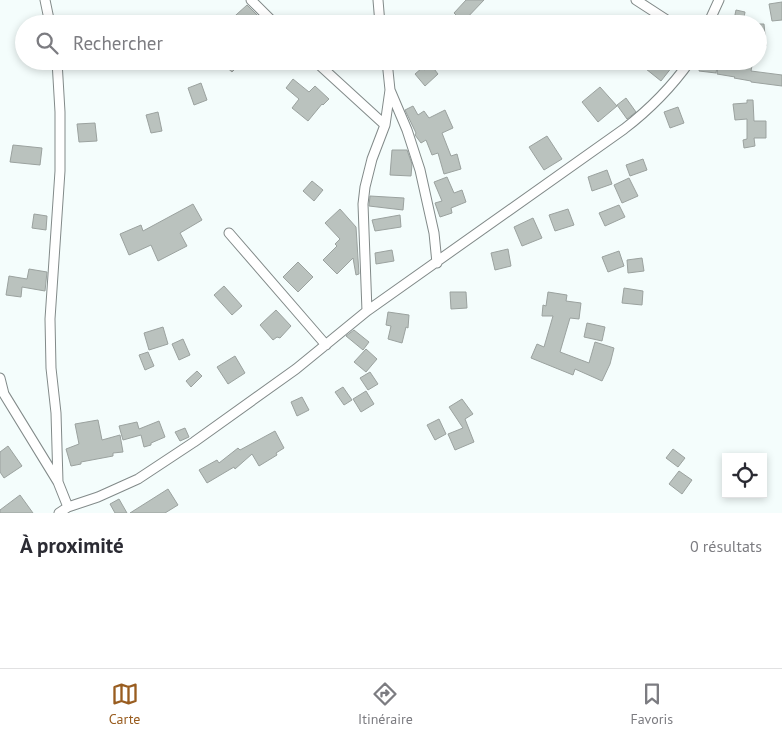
<!DOCTYPE html>
<html lang="fr">
<meta charset="utf-8">
<style>
:root{--surface:#fff;--page:#f7f7f7;--text:#2b2b33;--muted:#7c7c81;--line:#e1e1e2;--accent:#995d20}
body{margin:0;font-family:"PT Sans",sans-serif;background:var(--page);color:var(--text)}
.controls{position:absolute;right:15px;bottom:15px;display:grid;overflow:hidden;border-radius:0px;box-shadow:0 2px 8px #0003}
.controls button{width:45px;height:45px;display:grid;place-items:center;padding:0;border:0;border-bottom:1px solid var(--line);background:var(--surface);color:var(--text);font:25px sans-serif}
.list{margin:0;padding:0;list-style:none}
h2{display:flex;justify-content:space-between;align-items:center;height:65px;margin:0;padding:0 20px;font-size:21px}
h2 small{font-size:16px;font-weight:400;color:var(--muted)}
.icon{flex:none;width:28px;height:28px;fill:none;stroke:currentColor;stroke-width:2;stroke-linecap:round;stroke-linejoin:round}
.map{position:relative;flex:none;width:782px;height:513px;overflow:hidden}
.search{position:absolute;background:var(--surface);box-shadow:0 2px 8px #0003;left:15px;right:15px;top:15px;height:55px;display:flex;align-items:center;gap:12px;box-sizing:border-box;padding:0 18px;border-radius:28px;color:var(--muted);font-size:19px}
.sheet{height:155px;background:var(--surface)}
nav{display:flex;justify-content:space-around;align-items:center;box-sizing:border-box;height:70px;border-top:1px solid var(--line);background:var(--surface);font-size:14px;color:var(--muted)}
nav a{display:grid;justify-items:center;gap:2px}
nav .on{color:var(--accent)}
.map>svg:first-child{display:block}
.building{fill:#bac2be;stroke:#9ba29f}
.lines{fill:none;stroke-linecap:round;stroke-linejoin:round}
.minor-casing{stroke:#828a89;stroke-width:11}
.minor{stroke:#fff;stroke-width:9}
</style>
<div class="map">
<svg width="782" height="513" viewBox="0 0 782 513">
<rect width="100%" height="100%" fill="#f4fdfc"/>
<!-- building -->
<path class="building" d="M466,0H484L463,22L454,13Z
M782,2V20L772,21L769,4Z
M247,5L266,24H226Z
M736,10L745,12L743,24H733Z
M758,24H764L766,46L758,47Z
M228,61H235L239,65L232,72L224,65Z
M636,61H665L672,67L661,81Z
M701,61L718,62L716,73L699,71Z
M737,61H753L751,71L782,75V86L751,82V81L734,78L735,77L717,74L718,67L736,69Z
M431,65L438,74L425,86L415,74L422,68L424,70Z
M293,79L309,92L315,86L329,99L323,105L322,104L308,121L292,108L299,99L286,88Z
M201,83L207,100L194,105L188,88Z
M600,87L617,106L598,122L582,102Z
M626,98L636,112L627,119L617,105Z
M747,100H753L754,121H766V138H754L755,146L744,148L743,140L747,139V119L735,120L733,104L747,103Z
M413,106L418,115L424,111L429,118L445,110L453,128L442,133L451,156L457,154L461,169L444,174L438,153L432,155L426,140L421,143L415,135L416,133L405,110Z
M678,107L684,123L670,128L664,112Z
M158,112L162,131L151,133L146,115Z
M95,123L97,141L79,142L77,124Z
M547,136L562,159L544,170L529,147Z
M13,145L42,148L40,165L10,162Z
M392,150H407L412,164L411,176L390,175Z
M643,159L647,170L630,176L626,165Z
M607,170L612,184L592,191L588,177Z
M447,177L454,193L462,190L466,202L451,208L452,213L440,217L435,203L442,201L434,182Z
M629,178L638,196L622,203L614,185Z
M312,181L323,190L314,201L303,191Z
M370,196L404,198L403,210L369,206Z
M193,204L202,220L180,233L187,246L158,261L151,245L129,255L120,234L141,225L143,231Z
M619,205L625,217L605,226L599,213Z
M340,209L356,227L359,274L356,275L353,258L337,274L323,260L337,246L335,244L340,239L325,223Z
M568,209L574,225L555,231L549,215Z
M34,214L47,216L46,230L32,228Z
M400,215L401,227L375,231L372,220Z
M533,218L542,238L522,246L514,227Z
M508,249L511,266L495,270L491,253Z
M392,250L394,261L376,264L375,253Z
M619,251L624,266L608,272L602,257Z
M642,258L644,271L628,273L627,260Z
M298,262L313,277L298,292L283,277Z
M29,269L47,272L45,291L22,287L21,297L6,295L9,276L27,279Z
M224,286L242,306L232,315L214,295Z
M624,288L643,291L642,305L622,303Z
M450,292H466L467,308L451,309Z
M548,292L567,295L566,301L581,303L579,319L570,318L560,352L589,363L595,342L614,348L610,364L602,381L575,369L573,375L531,358L537,344L544,347L553,316H542L543,305L546,306Z
M276,310L291,326L280,338L277,337L273,340L260,325Z
M388,312L409,315L408,328L406,327L402,343L388,339L391,326L386,325Z
M587,323L605,327L602,341L584,337Z
M163,327L168,344L149,350L144,333Z
M354,330L369,342L363,350L346,336Z
M183,339L190,355L179,360L172,344Z
M366,349L377,359L366,372L354,362Z
M148,352L154,366L145,370L139,355Z
M235,356L245,373L228,384L217,367Z
M197,371L202,376L191,387L186,381Z
M370,372L378,384L368,390L360,378Z
M343,387L352,400L344,405L335,392Z
M366,391L374,404L361,412L353,399Z
M302,397L309,410L297,416L291,402Z
M462,399L473,414L465,419L474,442L455,450L448,434L463,428L449,407Z
M439,419L446,434L435,440L427,425Z
M98,420L102,440L120,435L123,452L113,453V456L81,462V464L71,466L66,449L79,444L75,424Z
M159,421L165,437L151,443V445L144,447L141,435L123,440L119,426L137,422L139,429Z
M185,428L189,437L180,441L175,432Z
M275,431L284,448L276,453L277,455L259,466L252,454L235,469L234,467L207,483L199,470L217,460L219,463L238,448L240,450Z
M8,446L22,466L4,478L0,472V452Z
M673,449L685,458L678,467L666,458Z
M679,471L692,480L682,494L669,484Z
M168,489L178,505L165,513H130Z
M20,495L33,513H0V510Z
M119,499L127,513H115L110,504Z"/>
<g class="lines">
<defs>
<path id="minor" d="M45,0L50,24
M251,0L275,24
M378,0L380,24
M636,0L673,24
M708,24L719,0
M57,61L60,112V171L50,319L51,368L56,413L58,482
M315,61L385,125
M387,61L390,90L407,130L420,170L434,233L437,263
M229,233L326,345
M367,311L363,204L365,187L372,159L385,125L390,90
M0,378L4,394L58,482L68,507
M59,513L68,507L98,497L138,479L194,442L296,369L367,311L624,129C650,109 671,88 690,61"/>
</defs>
<!-- minor casing -->
<use href="#minor" class="minor-casing"/>
<!-- minor -->
<use href="#minor" class="minor"/>
</g>
</svg>
<div class="controls">
<button><svg class="icon" aria-label="locate" viewBox="0 0 24 24"><circle cx="12" cy="12" r="6"/><path d="M12 2v4M12 18v4M2 12h4M18 12h4"/></svg></button>
</div>
<div class="search"><svg class="icon" aria-label="search" viewBox="0 0 24 24"><circle cx="10" cy="10" r="6"/><path d="M15 15l6 6"/></svg>Rechercher</div>
</div>
<section class="sheet">
<h2>À proximité<small>0 résultats</small></h2>
<ul class="list">
</ul>
</section>
<nav>
<a class="on"><svg class="icon" aria-label="map" viewBox="0 0 24 24"><path d="M3 6l6-2 6 2 6-2v14l-6 2-6-2-6 2zM9 4v14M15 6v14"/></svg>Carte</a>
<a><svg class="icon" aria-label="directions" viewBox="0 0 24 24"><path d="M12 3l9 9-9 9-9-9zM9 14v-3h6M13 9l2 2-2 2"/></svg>Itinéraire</a>
<a><svg class="icon" aria-label="saved" viewBox="0 0 24 24"><path d="M7 4h10v16l-5-4-5 4z"/></svg>Favoris</a>
</nav>
